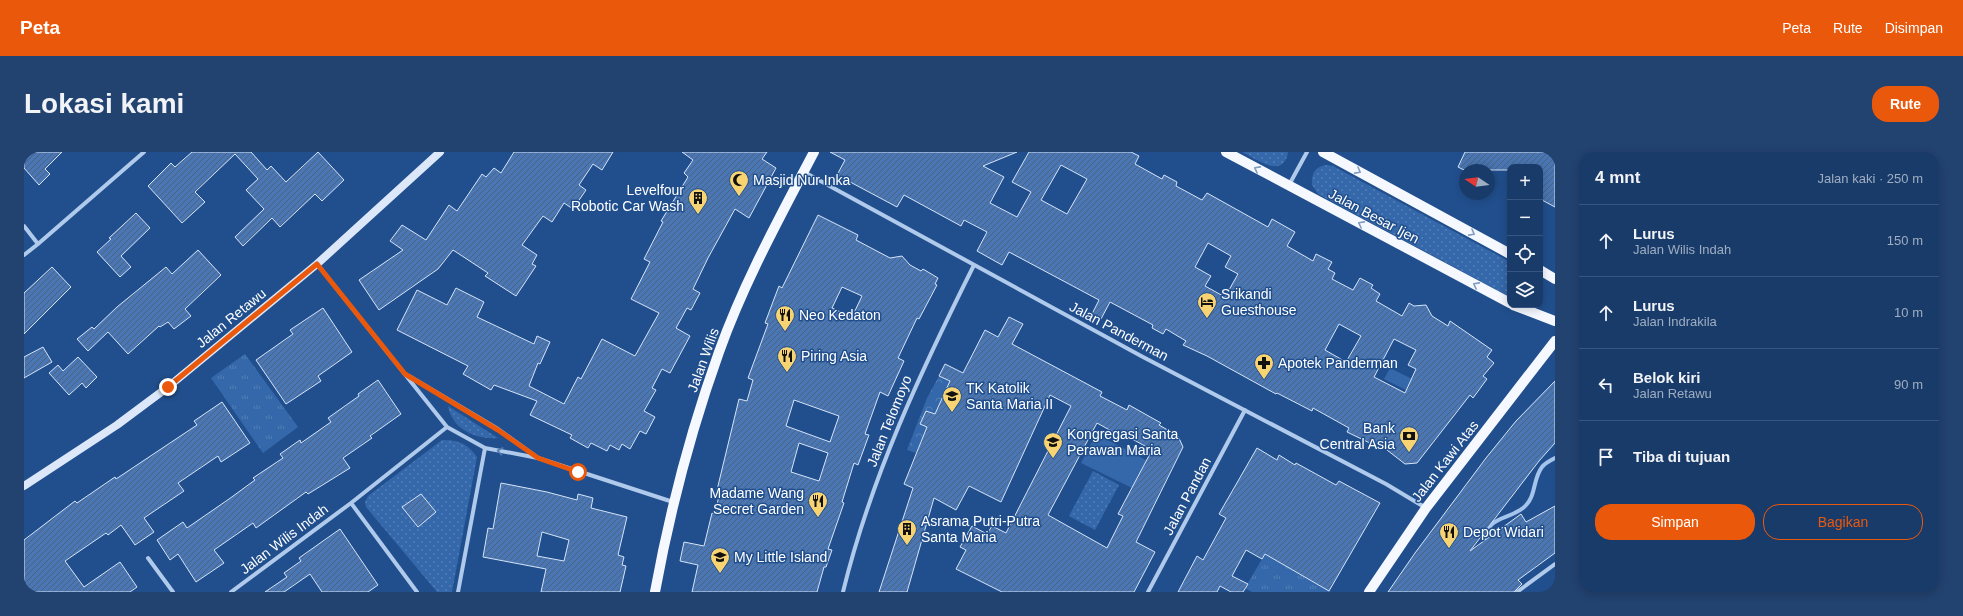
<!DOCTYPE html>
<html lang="id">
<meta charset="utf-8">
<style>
:root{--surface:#193b6a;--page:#224270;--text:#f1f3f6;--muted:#9fadc1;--line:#37557e;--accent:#ea580c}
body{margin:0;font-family:Arial,sans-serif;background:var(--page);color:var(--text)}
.controls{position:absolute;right:12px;top:12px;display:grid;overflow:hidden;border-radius:8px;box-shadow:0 2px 10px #0003}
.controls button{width:36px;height:36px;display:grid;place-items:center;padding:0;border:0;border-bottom:1px solid var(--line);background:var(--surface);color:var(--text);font:20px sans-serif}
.compass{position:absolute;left:1435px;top:12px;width:36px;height:36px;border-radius:50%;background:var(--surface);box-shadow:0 2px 10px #0003;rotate:283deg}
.stop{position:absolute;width:12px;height:12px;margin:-9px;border:3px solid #ea580c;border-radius:50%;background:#fff}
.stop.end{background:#ea580c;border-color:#fff;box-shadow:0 1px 4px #0008}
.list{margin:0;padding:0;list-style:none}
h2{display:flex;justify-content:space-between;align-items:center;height:52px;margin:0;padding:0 16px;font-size:17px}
h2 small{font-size:13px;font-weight:400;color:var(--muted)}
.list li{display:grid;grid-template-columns:26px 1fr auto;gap:12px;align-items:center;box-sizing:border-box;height:72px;padding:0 16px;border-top:1px solid var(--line)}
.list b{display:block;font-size:15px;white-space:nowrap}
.list p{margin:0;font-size:13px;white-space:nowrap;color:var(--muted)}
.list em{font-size:13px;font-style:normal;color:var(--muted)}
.actions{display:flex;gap:8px;padding:12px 16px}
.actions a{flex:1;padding:9px 0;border:1px solid var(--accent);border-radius:16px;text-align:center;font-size:14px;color:var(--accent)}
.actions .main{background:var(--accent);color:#fff}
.icon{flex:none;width:22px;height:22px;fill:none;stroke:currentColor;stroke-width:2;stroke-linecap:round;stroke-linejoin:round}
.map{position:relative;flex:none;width:1531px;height:440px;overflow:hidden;border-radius:16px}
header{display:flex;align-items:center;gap:24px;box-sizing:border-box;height:56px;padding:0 20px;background:var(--accent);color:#fff}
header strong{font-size:19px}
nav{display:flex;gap:22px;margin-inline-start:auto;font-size:14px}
.intro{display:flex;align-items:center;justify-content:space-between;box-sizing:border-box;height:96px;padding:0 24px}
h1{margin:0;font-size:28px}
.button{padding:10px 18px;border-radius:16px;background:var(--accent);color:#fff;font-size:14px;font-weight:700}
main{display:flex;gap:24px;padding:0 24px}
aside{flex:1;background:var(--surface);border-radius:16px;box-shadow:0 2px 10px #0003}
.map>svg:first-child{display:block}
.grass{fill:url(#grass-tufts)}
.forest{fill:url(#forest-crowns)}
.garden{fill:url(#garden-dots)}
.pitch{fill:#3568aa}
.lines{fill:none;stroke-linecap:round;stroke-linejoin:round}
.stream{stroke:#a4c4ed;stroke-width:4}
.building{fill:url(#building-hatch);stroke:#d5e4f9;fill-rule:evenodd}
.minor{stroke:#b0caec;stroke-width:4}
.secondary{stroke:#dce8f9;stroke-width:8}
.primary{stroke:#f5f9ff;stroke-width:10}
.oneway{stroke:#809cc0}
.oneway2{stroke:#537aae}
.route{stroke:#ea580c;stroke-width:5}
.labels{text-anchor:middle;stroke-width:3;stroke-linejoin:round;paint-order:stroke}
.poi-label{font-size:14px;fill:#fff;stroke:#214f8d;text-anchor:start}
.street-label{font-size:14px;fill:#fff;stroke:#214f8d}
</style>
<header>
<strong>Peta</strong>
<nav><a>Peta</a><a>Rute</a><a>Disimpan</a></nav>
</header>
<div class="intro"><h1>Lokasi kami</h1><a class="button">Rute</a></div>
<main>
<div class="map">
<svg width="1531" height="440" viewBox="0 0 1531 440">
<defs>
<pattern id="grass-tufts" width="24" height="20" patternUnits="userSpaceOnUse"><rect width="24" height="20" fill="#3568aa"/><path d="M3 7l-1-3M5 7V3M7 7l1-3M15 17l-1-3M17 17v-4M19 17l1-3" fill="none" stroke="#537fb7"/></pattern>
<pattern id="forest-crowns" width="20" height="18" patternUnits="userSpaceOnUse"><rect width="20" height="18" fill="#3568aa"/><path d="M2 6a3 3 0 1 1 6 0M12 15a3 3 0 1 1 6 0" fill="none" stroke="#537fb7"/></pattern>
<pattern id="garden-dots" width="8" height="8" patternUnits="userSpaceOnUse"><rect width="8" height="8" fill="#3568aa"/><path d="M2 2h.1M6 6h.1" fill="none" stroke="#537fb7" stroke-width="1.8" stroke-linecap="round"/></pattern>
<pattern id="building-hatch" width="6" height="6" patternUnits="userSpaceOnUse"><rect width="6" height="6" fill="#4a77b4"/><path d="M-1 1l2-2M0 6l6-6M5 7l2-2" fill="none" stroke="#4b6280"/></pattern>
</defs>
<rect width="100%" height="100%" fill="#214f8d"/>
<!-- grass -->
<path class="grass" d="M1112,185L1132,196L1129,203L1108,193Z
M221,202L274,275L239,301L187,226Z
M1241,402L1307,440H1228L1221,436Z"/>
<!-- forest -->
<path class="forest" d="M915,224L926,229L911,262L902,259L903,275L892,301L883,298L903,246Z"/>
<!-- garden -->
<path class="garden" d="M1218,0H1264C1260,28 1232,7 1218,0Z
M1303,13L1309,14L1486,110V145L1294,42L1288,33C1287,22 1291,14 1303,13Z
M424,254L474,286C452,288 428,277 424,254Z
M418,288C434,288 443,291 453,305L428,440H413L342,355L341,350L344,344Z
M1069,319L1095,333L1071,378L1045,364Z"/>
<!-- pitch -->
<path class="pitch" d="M1366,216L1388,227L1382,238L1360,227Z
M1072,282L1122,308L1108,336L1057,311Z"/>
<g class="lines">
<!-- stream -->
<path class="stream" d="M1460,393C1463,362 1481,370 1499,356C1513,345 1508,328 1518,315C1521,311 1527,308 1531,306"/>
</g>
<!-- building -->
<path class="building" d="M0,0H38L21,17L26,22L15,33L0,16Z
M168,0H227L243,18L247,14L262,30L294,0L320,28L298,49L291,42L256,75L248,66L219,94L211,85L240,57L222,38L234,27L211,2L171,40L181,50L158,71L124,34L147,11L151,15Z
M490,0H589L578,18L569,12L555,33L562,38L549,57L540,51L528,70L519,64L498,93L513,103L508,112L512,114L492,144L461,124L464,121L429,98L414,117L355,158L335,128L379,98L366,89L378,73L402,88L425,53L433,59L458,22L462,25L470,16L477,21Z
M658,0H743L738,7L752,16L725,66L711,57L684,106L669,137L676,141L667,158L663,156L652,176L666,184L646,221L638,217L628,236L632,238L620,259L631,265L622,282L616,279L606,297L598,292L595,298L586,293L583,299L567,291L564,296L546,286L548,283L506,263L513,249L470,233L467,238L439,222L444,214L373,178L393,138L423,153L432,136L460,150L453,165L510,192L513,184L526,190L516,212L514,211L505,234L540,252L554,225L557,227L578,187L611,204L635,161L607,147L626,110L620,107L639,70L637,69L664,25L660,21L669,8Z
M806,0H993L959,14L980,25L966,51L993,65L1007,40L988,30L1005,0H1107L1115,4L1111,12L1138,27L1140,23L1153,30L1152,34L1178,48L1183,41L1244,75L1248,67L1271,80L1263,94L1289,109L1292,102L1308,110L1304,117L1311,121L1308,127L1329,138L1336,126L1349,133L1347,136L1356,142L1352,149L1378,164L1385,151L1390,154L1402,153L1408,164L1424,174L1426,169L1468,198L1463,205L1470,211L1459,224L1463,227L1449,246L1446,243L1393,311L1381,312L1354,291L1352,294L1323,280L1325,276L1289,256L1288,259L1253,241L1252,242L1183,204L1159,193L1162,189L1142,177L1139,182L1128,176L1129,173L1086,150L1077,167L1068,162L1075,148L985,100L978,113L953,99L963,80L940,68L937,74L880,43L873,55L813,23L821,8ZM1037,13L1063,27L1043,62L1017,48ZM1184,91L1207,104L1201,115L1214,122L1201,145L1181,134L1187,124L1171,115ZM1315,172L1337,184L1322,210L1301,198ZM1370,187L1392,198L1384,213L1392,217L1381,241L1350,225Z
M1441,0H1531V55L1516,47V15H1486V18H1440L1434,15Z
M112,61L126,76L97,104L107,115L96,125L73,100L87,87L85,86Z
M794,63L834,83L832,88L866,106L878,104L886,113L897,119L899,117L914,126L911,132L913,133L895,167L893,166L874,206L880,209L864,244L856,240L841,282L845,283L834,313L830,311L818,350L820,351L804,397L808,398L802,415H800L793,440H668L674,413L656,409L660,390L680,394L688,361L691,362L696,339L693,338L715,247L723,249L729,228L724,226L744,172L741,171L750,147L755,134L758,136ZM818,135L838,144L828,165L808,156ZM770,248L815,264L806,290L762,274ZM775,291L804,301L795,329L767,320Z
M174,98L197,123L161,157L167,164L150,177L144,170L136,175L135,174L104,202L84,180L64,199L53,187L68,175L70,177L93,155L142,115L148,122Z
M28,115L47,135L0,182V141Z
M299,156L328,200L294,224L297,229L262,252L232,208L269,182L266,178Z
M985,165L999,172L988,192L1078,240L1076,244L1103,258L1105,253L1137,271L1135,273L1154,284L1159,295L1112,390L1131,400L1110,440H978L932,417L942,398L936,395L948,374L963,382L968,374L982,381L1047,254L1026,243L977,350L945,334L932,358L910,346L883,440H855L889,336L880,332L903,275L896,272L902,259L911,262L926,229L915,224L921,212L939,221L961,178L974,185ZM1073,271L1091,281L1092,278L1128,298L1094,362L1099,364L1083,396L1024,363Z
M19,195L28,210L0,226V205Z
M54,205L73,225L62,236L58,231L45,243L25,221L34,213L39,219Z
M354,228L377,262L346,284L348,286L319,306L326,316L284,342L282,340L232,376L229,371L190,398L200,411L172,430L154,402L146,408L133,388L159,370L163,376L205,347L231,328L229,326L259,306L256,302L276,288L277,291L307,270L304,266L335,244L334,242Z
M1531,229V291L1515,309L1446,399L1497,362L1502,370L1531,354V401L1494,428L1498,432L1490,440H1364L1391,401L1462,306L1492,269Z
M198,250L226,291L197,310L194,304L154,331L160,339L120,366L130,380L111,393L97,373L84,383L82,381L41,409L60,435L96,410L113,435L106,440H0V388L51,349L53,351L91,325L92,327L173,273L170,269Z
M1233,296L1253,308L1255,303L1271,313L1272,311L1312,333L1315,329L1356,351L1305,439L1241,402L1238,407L1222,398L1208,424L1224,432L1219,440H1207L1196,434L1193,440H1154L1173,404L1179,408L1202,366L1195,362Z
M477,331L523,340L553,348L554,342L569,346L567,356L603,365L594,403L600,405L598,413L602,414L596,440H517L522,417L459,405L464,376L469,377ZM518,380L545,388L540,409L513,404Z
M397,342L412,360L394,375L378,355Z
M316,377L354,433L344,440H298L286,422L260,440H241L263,425L260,421L277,409L275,406Z"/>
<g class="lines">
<!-- minor -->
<path class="minor" d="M780,20L1119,205L1362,332L1402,356
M1265,33L1283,0
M0,74L14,92
M0,103L14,92L120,0
M293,112L423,275L461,296L514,306L649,350
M385,224L474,277L513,305
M327,351L393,440
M124,406L149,440
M207,440L327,351L423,275
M434,440L461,296
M819,440C847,325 897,219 950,113
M1124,440L1221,258
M1493,440L1531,412"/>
<!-- secondary -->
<path class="secondary" d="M0,334L93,273L144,235L293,112L416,0"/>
<!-- primary -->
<path class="primary" d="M1202,0L1486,151
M1299,0L1486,102
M1516,118L1531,127
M1489,153L1531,169
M631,440C646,358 667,278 695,200C720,130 756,65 790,0
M1345,440L1402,356L1531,189"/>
</g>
<!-- one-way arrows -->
<defs><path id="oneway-chevron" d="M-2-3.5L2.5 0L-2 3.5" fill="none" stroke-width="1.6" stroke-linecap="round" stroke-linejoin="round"/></defs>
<g class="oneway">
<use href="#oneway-chevron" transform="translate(1233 17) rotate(-152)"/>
<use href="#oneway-chevron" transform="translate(1334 19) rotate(29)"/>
<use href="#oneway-chevron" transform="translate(1337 72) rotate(-152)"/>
<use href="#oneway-chevron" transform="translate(1448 81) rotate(29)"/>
<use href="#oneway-chevron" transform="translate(1452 133) rotate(-152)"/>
</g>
<use class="oneway2" href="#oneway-chevron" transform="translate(476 299) rotate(-169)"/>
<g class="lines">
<!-- route -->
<path class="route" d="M144,235L293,112L381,222L474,278L514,306L554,320"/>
</g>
<!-- icons -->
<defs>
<symbol id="mosque-pin" viewBox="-11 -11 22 30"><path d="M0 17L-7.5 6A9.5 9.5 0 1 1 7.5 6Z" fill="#f8d371" stroke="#214f8d"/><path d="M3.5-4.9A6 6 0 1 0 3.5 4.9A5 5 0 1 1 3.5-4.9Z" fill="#111"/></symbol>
<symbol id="building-pin" viewBox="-11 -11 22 30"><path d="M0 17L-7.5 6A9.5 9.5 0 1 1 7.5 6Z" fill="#f8d371" stroke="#214f8d"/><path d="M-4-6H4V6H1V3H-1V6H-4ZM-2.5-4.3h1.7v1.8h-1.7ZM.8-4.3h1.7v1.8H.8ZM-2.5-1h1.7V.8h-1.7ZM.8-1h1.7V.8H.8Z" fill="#111"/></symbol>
<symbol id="hotel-pin" viewBox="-11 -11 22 30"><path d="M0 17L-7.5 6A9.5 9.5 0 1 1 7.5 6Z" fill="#f8d371" stroke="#214f8d"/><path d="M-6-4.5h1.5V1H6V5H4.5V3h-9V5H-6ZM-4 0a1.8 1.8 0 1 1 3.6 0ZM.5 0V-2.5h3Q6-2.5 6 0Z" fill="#111"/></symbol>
<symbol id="restaurant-pin" viewBox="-11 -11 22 30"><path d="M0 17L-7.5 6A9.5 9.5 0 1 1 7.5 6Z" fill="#f8d371" stroke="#214f8d"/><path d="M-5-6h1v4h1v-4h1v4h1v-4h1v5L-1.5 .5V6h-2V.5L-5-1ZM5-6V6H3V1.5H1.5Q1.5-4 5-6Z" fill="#111"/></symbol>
<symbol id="pharmacy-pin" viewBox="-11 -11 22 30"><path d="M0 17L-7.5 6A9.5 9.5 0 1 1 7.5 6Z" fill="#f8d371" stroke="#214f8d"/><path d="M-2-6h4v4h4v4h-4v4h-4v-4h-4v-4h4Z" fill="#111"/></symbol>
<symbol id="school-pin" viewBox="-11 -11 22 30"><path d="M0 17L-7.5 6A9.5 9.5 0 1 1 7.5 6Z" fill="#f8d371" stroke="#214f8d"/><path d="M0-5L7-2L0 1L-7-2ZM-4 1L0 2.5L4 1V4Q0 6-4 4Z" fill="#111"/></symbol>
<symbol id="bank-pin" viewBox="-11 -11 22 30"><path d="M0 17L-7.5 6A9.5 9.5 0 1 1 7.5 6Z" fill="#f8d371" stroke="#214f8d"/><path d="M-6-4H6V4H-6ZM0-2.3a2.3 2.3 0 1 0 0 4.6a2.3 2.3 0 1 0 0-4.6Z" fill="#111"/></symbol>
</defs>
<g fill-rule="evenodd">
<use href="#mosque-pin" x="704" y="17" width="22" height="30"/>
<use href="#building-pin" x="663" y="35" width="22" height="30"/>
<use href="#hotel-pin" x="1172" y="139" width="22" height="30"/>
<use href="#restaurant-pin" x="750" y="152" width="22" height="30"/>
<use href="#restaurant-pin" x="752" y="193" width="22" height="30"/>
<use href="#pharmacy-pin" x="1229" y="200" width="22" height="30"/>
<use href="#school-pin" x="917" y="233" width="22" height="30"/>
<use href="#bank-pin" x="1374" y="273" width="22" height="30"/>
<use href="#school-pin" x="1018" y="279" width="22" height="30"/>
<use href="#restaurant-pin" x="783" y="338" width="22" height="30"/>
<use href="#building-pin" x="872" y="366" width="22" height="30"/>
<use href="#restaurant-pin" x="1414" y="369" width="22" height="30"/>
<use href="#school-pin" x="685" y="394" width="22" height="30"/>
</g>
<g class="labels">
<!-- poi labels -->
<g class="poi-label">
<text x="729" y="33">Masjid Nur Inka</text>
<text x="660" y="43" text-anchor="end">Levelfour<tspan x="660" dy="16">Robotic Car Wash</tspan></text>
<text x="1197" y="147">Srikandi<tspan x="1197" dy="16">Guesthouse</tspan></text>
<text x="775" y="168">Neo Kedaton</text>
<text x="777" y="209">Piring Asia</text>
<text x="1254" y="216">Apotek Panderman</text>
<text x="942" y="241">TK Katolik<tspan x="942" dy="16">Santa Maria II</tspan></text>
<text x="1371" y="281" text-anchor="end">Bank<tspan x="1371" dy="16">Central Asia</tspan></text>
<text x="1043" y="287">Kongregasi Santa<tspan x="1043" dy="16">Perawan Maria</tspan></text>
<text x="780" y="346" text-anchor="end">Madame Wang<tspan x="780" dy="16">Secret Garden</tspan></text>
<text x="897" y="374">Asrama Putri-Putra<tspan x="897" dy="16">Santa Maria</tspan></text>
<text x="1439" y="385">Depot Widari</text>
<text x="710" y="410">My Little Island</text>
</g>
<!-- street labels -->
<g class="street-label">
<text transform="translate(1350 64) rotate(28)" y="5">Jalan Besar Ijen</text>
<text transform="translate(207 166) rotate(-39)" y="5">Jalan Retawu</text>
<text transform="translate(1095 179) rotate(28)" y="5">Jalan Panderman</text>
<text transform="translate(679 208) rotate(-70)" y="5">Jalan Wilis</text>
<text transform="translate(865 269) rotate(-68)" y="5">Jalan Telomoyo</text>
<text transform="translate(1421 309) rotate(-52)" y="5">Jalan Kawi Atas</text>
<text transform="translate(1163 344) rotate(-62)" y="5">Jalan Pandan</text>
<text transform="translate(260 387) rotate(-37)" y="5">Jalan Wilis Indah</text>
</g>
</g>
</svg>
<div class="controls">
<button>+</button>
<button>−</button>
<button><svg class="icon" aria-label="locate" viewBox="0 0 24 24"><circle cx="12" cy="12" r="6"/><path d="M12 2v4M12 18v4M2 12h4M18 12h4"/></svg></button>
<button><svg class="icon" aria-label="layers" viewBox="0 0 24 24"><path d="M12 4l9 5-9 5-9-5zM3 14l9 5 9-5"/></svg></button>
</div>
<svg class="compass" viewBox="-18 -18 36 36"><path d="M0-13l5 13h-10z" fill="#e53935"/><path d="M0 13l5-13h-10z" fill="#9fadc1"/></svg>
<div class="stop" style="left:554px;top:320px"></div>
<div class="stop end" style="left:144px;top:235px"></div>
</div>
<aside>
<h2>4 mnt<small>Jalan kaki · 250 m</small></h2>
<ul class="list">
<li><svg class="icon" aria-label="ahead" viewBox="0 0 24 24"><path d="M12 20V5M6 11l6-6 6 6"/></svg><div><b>Lurus</b><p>Jalan Wilis Indah</p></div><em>150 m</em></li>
<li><svg class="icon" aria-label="ahead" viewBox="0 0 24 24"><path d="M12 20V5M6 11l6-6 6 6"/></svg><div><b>Lurus</b><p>Jalan Indrakila</p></div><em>10 m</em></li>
<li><svg class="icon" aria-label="left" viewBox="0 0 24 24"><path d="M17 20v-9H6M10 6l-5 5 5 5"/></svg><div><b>Belok kiri</b><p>Jalan Retawu</p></div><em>90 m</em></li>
<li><svg class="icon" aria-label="arrive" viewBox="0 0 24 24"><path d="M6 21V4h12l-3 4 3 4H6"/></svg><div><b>Tiba di tujuan</b></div></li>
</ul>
<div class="actions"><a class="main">Simpan</a><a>Bagikan</a></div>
</aside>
</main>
